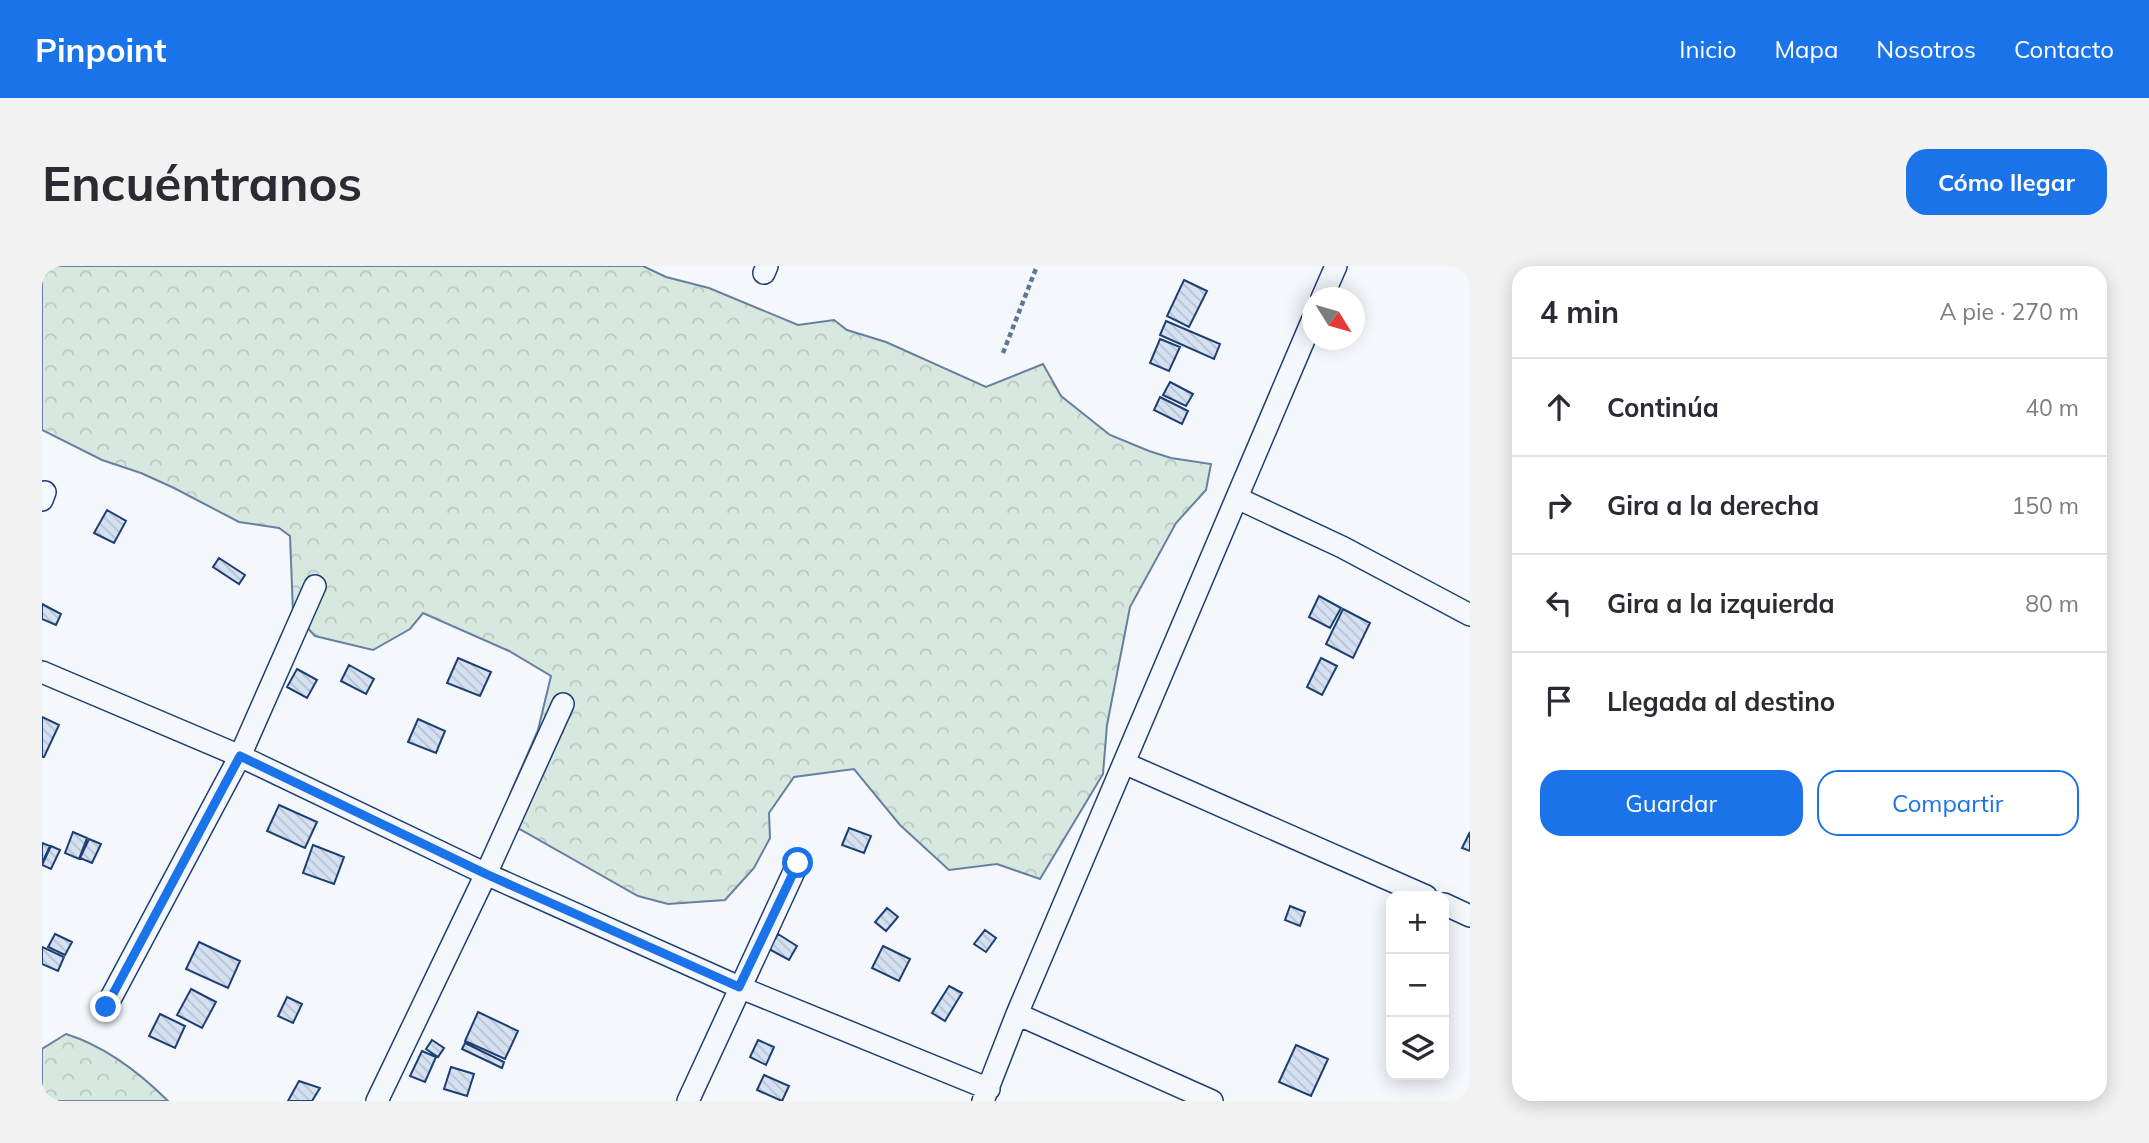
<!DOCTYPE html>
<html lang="es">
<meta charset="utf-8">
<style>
:root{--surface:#fff;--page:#f2f2f3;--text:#2b2b33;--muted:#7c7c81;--line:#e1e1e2;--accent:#1a73e8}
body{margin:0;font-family:Mulish,sans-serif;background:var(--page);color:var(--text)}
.controls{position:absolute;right:21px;bottom:21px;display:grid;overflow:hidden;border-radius:14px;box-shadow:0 4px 18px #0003}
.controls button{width:63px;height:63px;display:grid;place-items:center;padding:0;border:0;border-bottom:2px solid var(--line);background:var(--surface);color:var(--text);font:35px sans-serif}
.compass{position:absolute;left:1260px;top:21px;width:63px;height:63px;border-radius:50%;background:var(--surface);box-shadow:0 4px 18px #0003;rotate:127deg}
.stop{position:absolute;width:21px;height:21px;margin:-16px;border:5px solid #1a73e8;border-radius:50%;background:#fff}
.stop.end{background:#1a73e8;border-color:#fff;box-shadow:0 2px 7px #0008}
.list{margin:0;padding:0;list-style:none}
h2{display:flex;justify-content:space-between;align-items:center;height:91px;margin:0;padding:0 28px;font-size:30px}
h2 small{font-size:23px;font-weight:400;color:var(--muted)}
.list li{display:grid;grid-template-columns:46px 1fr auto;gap:21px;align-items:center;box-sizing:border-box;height:98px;padding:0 28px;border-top:2px solid var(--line)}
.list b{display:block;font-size:26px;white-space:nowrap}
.list em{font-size:23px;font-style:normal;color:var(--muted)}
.actions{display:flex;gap:14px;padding:21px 28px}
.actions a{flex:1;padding:16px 0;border:2px solid var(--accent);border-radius:21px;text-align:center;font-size:24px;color:var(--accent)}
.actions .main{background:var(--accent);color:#fff}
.icon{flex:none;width:38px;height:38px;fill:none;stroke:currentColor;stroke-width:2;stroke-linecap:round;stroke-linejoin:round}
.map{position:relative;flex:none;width:1428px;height:835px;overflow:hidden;border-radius:21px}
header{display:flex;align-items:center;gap:42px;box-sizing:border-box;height:98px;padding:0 35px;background:var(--accent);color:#fff}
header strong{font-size:33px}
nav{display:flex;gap:38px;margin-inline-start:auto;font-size:24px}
.intro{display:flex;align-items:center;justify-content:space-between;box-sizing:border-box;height:168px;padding:0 42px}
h1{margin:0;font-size:49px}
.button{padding:18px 32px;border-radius:21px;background:var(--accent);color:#fff;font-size:24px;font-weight:700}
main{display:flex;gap:42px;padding:0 42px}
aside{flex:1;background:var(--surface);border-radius:21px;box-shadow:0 4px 18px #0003}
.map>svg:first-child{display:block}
.forest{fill:url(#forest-crowns);stroke:#687fa3;stroke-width:2}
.building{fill:url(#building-back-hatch);stroke:#1d3f73;stroke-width:2}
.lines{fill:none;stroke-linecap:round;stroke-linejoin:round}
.minor-casing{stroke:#1d3f73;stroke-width:24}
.path{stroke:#5e769c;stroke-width:4.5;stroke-dasharray:5 3.5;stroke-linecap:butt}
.minor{stroke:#f4f7fb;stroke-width:21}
.route{stroke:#1a73e8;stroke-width:9}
</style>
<header>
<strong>Pinpoint</strong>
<nav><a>Inicio</a><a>Mapa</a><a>Nosotros</a><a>Contacto</a></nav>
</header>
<div class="intro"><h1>Encuéntranos</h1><a class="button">Cómo llegar</a></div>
<main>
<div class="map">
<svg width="1428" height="835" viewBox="0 0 1428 835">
<defs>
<pattern id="forest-crowns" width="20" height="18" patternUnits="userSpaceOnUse" patternTransform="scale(1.75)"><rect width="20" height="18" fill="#d7e8df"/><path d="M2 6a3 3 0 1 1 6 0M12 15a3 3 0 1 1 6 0" fill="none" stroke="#b8c8c3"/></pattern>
<pattern id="building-back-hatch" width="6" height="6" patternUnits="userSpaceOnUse" patternTransform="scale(1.75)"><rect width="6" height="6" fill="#d5e0f0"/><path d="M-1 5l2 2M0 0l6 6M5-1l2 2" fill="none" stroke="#b6c1d1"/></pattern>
</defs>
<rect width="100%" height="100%" fill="#f4f7fb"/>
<!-- forest -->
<path class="forest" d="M0,0H601L624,11L667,22L756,59L792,54L805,64L844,76L944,121L1001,98L1019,130L1068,169L1107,185L1129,192L1169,198L1164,224L1134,257L1088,341L1065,459L1061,508L998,613L955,598L907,604L858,559L812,503L752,511L727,547L728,572L712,602L683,634L626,638L596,630L476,562L467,531L496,464L509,410L467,385L381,347L368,363L331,384L273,370L251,346L248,270L237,262L197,256L132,222L99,207L60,194L0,164Z
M24,768C62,780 98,807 126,835H0V783Z"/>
<!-- building -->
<path class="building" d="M1142,14L1165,25L1147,61L1125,50Z
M1124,55L1178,78L1172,93L1118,69Z
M1118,73L1138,81L1127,105L1108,97Z
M1128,116L1151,128L1144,140L1121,129Z
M1118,131L1146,145L1140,158L1112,144Z
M65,244L84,255L72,277L52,267Z
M177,292L203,309L197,318L171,301Z
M1277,330L1299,342L1288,362L1267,351Z
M0,338L19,348L14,359L0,353Z
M1301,343L1328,357L1311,392L1284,378Z
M416,392L449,406L438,430L405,417Z
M1279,392L1295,400L1280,429L1265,421Z
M307,399L332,413L324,428L299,415Z
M255,403L275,414L265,432L245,421Z
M0,451L17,459L2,491H0Z
M376,453L403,465L394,487L366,476Z
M237,539L275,556L263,582L225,565Z
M807,562L829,570L822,587L800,579Z
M31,566L45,572L37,593L23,587Z
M1428,566V585L1420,582Z
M47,573L59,578L50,597L38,592Z
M0,577L8,580L0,597Z
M271,579L302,591L292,618L261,607Z
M9,580L18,584L9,603L0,599Z
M1248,640L1263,646L1258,660L1243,654Z
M845,642L856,651L844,665L833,656Z
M943,664L954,672L944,686L932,678Z
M13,668L30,676L23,689L6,681Z
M736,668L755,680L747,694L727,683Z
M157,676L198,695L186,722L144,703Z
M841,680L868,693L857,715L830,702Z
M0,681L22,691L16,705L0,698Z
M907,720L920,727L903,755L890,747Z
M149,723L174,736L160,762L135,749Z
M245,731L260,738L251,757L236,750Z
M436,746L476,765L463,793L423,775Z
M118,748L143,760L133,782L107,770Z
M390,774L402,782L396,791L384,783Z
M716,774L732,781L724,799L708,791Z
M423,777L462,796L460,802L420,783Z
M1254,779L1286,793L1269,830L1237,816Z
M380,785L394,791L383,816L368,810Z
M409,801L432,808L425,830L402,823Z
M722,809L747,820L740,835L715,824Z
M257,815L278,822L270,835H246Z"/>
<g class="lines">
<defs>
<path id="minor" d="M722,7L725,0
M1280,32L1294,0
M1195,232L1300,281L1428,349
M0,234L3,226
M0,406L198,490L444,608L697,721L947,823
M1082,497L1384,630
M1402,638L1428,650
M64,741L198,490L273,320
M975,748L1170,835
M335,835L444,608L521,438
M646,835L756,597
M941,835L975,748L1270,55"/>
</defs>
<!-- minor casing -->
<use href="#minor" class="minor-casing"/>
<!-- path -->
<path class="path" d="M961,87L995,0"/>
<!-- minor -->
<use href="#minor" class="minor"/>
</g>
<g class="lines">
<!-- route -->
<path class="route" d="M64,741L198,490L444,608L697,721L756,597"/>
</g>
</svg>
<div class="controls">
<button>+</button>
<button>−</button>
<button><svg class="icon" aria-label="layers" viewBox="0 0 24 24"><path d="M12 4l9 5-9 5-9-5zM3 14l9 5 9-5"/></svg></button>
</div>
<svg class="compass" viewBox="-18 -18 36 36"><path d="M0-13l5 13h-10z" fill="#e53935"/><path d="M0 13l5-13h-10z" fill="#7c7c81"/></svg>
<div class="stop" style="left:756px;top:597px"></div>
<div class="stop end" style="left:64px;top:741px"></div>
</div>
<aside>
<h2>4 min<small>A pie · 270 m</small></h2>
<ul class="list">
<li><svg class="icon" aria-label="ahead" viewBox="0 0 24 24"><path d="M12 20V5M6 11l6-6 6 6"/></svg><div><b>Continúa</b></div><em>40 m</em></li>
<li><svg class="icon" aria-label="right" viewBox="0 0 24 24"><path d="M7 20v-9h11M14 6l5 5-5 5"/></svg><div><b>Gira a la derecha</b></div><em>150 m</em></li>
<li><svg class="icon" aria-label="left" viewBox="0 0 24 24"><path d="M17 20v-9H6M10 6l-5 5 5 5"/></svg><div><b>Gira a la izquierda</b></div><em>80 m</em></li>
<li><svg class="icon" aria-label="arrive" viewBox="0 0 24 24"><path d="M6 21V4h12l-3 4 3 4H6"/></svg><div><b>Llegada al destino</b></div></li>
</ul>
<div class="actions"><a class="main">Guardar</a><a>Compartir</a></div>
</aside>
</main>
